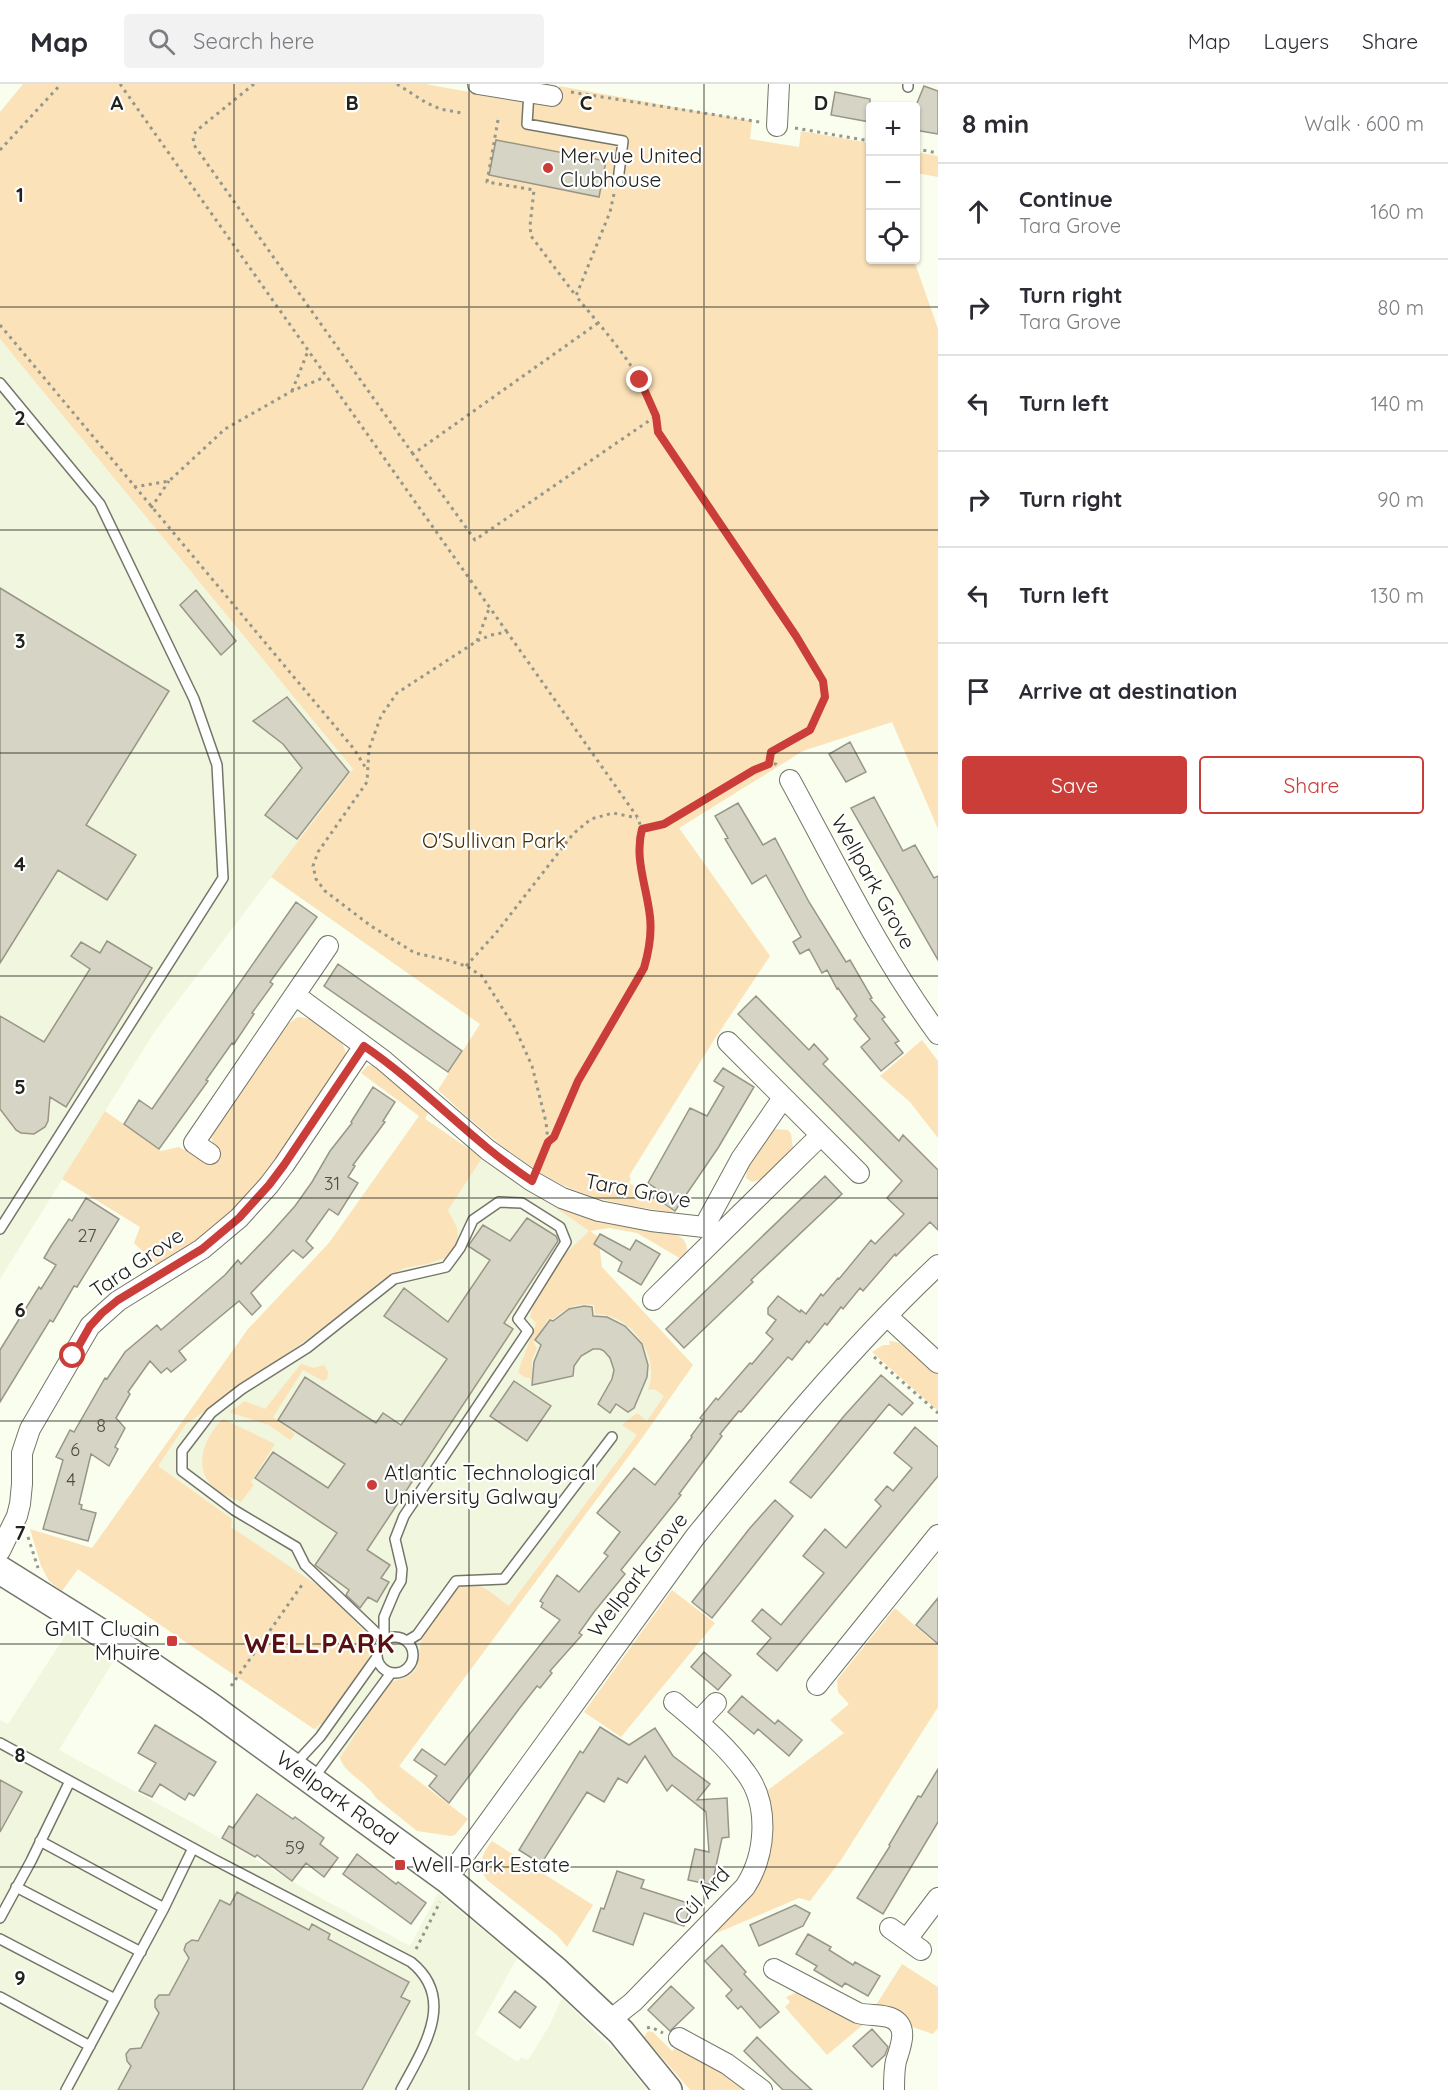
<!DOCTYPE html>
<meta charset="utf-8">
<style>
:root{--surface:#fff;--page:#f2f2f3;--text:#2b2b33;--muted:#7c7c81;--line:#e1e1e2;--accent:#cb3d38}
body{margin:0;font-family:Quicksand,sans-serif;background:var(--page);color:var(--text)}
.controls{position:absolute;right:18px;top:18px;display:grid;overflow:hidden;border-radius:6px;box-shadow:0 2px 4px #0004}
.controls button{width:54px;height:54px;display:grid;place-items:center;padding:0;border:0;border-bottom:2px solid var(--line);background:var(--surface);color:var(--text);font:30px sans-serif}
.stop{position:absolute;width:18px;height:18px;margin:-14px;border:4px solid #cb3d38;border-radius:50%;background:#fff}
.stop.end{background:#cb3d38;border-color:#fff;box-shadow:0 2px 6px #0008}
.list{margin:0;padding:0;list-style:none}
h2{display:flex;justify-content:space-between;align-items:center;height:78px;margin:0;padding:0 24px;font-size:26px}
h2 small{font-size:20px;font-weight:400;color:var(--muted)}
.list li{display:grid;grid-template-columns:39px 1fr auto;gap:18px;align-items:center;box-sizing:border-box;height:96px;padding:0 24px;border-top:2px solid var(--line)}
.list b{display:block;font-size:22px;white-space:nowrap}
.list p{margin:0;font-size:20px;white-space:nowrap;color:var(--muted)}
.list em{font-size:20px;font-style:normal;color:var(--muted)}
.actions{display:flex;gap:12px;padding:18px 24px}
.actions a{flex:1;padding:14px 0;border:2px solid var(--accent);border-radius:6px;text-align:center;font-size:21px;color:var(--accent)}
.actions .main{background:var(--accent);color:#fff}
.icon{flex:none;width:33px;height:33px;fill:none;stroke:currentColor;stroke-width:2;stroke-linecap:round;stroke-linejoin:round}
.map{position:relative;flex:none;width:938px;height:2006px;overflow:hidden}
header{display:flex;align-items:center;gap:36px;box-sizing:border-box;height:84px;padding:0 30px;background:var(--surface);border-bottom:2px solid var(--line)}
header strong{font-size:28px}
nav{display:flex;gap:33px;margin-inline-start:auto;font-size:21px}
.search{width:420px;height:54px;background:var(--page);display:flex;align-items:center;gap:15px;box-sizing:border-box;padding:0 21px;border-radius:6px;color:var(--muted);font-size:22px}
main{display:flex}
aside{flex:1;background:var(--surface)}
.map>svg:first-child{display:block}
.built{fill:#f1f6de}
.green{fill:#fbe2b8}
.building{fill:#d6d4c4;stroke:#999687;stroke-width:1.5}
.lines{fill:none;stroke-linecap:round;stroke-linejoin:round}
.lane-casing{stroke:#737669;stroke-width:12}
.street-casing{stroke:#737669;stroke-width:22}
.secondary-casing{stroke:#737669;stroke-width:30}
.path{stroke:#94978c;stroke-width:3;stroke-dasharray:3 4.5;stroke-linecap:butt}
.lane{stroke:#fff;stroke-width:9}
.street{stroke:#fff;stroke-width:20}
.secondary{stroke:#fff;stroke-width:27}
.route{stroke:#cb3d38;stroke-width:8}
.grid{fill:none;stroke:#20221c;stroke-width:1.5;stroke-opacity:0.55}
.poi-dot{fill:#cb3d38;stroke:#fff;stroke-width:2}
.labels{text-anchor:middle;stroke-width:4.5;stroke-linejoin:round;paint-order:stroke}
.number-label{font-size:18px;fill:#4e4e46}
.poi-label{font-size:21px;fill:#20221c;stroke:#fff;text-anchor:start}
.park-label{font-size:21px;fill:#443005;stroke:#fff}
.street-label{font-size:21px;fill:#20221c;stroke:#fff}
.district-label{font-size:27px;font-weight:bold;letter-spacing:1.5px;fill:#561110;stroke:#fff}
.grid-label{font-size:20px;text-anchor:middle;font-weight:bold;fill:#20221c;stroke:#fff;stroke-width:4.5;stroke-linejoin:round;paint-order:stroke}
</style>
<header>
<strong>Map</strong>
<div class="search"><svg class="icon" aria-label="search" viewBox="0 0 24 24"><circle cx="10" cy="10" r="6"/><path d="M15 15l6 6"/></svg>Search here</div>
<nav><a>Map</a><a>Layers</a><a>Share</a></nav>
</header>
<main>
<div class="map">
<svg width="938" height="2006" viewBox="0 0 938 2006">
<rect width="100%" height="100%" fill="#fafeee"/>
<!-- built -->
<path class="built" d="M0,255L353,685L155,947L0,1195Z
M420,1031L598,1153L602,1183L693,1281L642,1354L376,1714L373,1708L344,1684L332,1657L78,1485L248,1245L329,1159Z
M67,1549L114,1576L59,1666L206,1746L317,1812L410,1862L438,1809L517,1874L475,1950L518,1978L521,1973L528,1976L549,1942L562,1914L621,1973L647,2006H0V1636L8,1640Z"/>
<!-- green -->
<path class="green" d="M23,0H425L543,21L544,16L559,20V2L752,37L750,55L799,63L801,47L870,59V176H914L938,245V745L892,638L803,667L679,744L770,872L714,956L629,1092L631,1095L629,1099L676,1129C645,1124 612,1120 582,1109C533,1092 476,1042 438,1006L480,940L271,793L353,685L0,255V28Z
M916,68L938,72V93L916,89Z
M298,933C316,933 348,954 346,974L280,1075L221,1141L159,1183L134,1159L140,1143L62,1095L105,1027L161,1067L179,1063L210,1080L219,1068L213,1061L211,1052L288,940Z
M922,956L938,977V1054L910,1018L880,992Z
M373,981L377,983L428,1028L425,1035L482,1074L448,1126L457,1144L458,1153L454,1167L445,1174L427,1180L404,1184L381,1197L329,1240L186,1340L158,1382L232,1435L231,1443L323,1505L364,1547L369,1555L370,1562L368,1579L324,1643L320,1640L314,1645L78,1485L62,1507L49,1497L41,1482L30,1445L92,1464L248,1245L329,1159L419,1032L361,989L367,982Z
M774,1045L788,1046L791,1050L793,1064C782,1076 768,1096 752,1098L746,1094L748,1081L769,1048Z
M540,1113C561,1122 580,1132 601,1137C618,1141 669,1146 679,1152C689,1158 688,1168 683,1176L637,1149L609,1144L590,1147L598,1153L602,1183L693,1281L642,1354L399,1682L468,1735L455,1751L451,1752L417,1747L376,1714C367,1698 348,1692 340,1674L389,1598C432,1590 411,1574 425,1548C434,1531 446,1516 458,1502C480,1494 493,1511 509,1522L637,1351L622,1341L637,1329L647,1337L664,1312L654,1305L648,1306C661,1271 631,1230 595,1230L594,1221C577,1218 565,1225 553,1235L549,1234L533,1258L537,1264L532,1276V1295L524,1293L518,1288L536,1239L530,1233L534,1217L561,1174L589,1147Z
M889,1257C908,1257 925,1279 938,1291V1327L872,1268L883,1261H890Z
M301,1280L314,1284L324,1281L328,1288L327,1295L323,1297L303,1286L273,1333L295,1350L290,1356L269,1341L229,1328L245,1317L265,1325Z
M223,1335L275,1360L251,1398L254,1401L241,1418C233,1414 223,1411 216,1405C191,1386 204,1353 223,1335Z
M672,1506L715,1539L621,1653L584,1628Z
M895,1524L938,1562V1623L841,1776L810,1817L799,1814L705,1854L755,1807C776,1772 772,1746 764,1709L844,1649L830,1636L849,1620L838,1608L837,1596Z
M492,1757L593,1821L567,1863L557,1851L487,1796C477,1782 482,1769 492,1757Z
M902,1880L938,1903V1944L933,1950L912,1943L905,1932L892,1923L876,1921Z
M800,1907L865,1939L827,1971L785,1923L790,1918L786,1913Z
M648,1947L653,1948L672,1967L678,1961L727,1991L747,2006H690L644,1953Z"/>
<!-- building -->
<path class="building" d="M924,2L938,7V50L915,46V24Z
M835,8L870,15V38L831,31Z
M496,56L606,77L599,113L489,91Z
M0,504L169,607L86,741L136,771L107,816L58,786L0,879Z
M196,506L236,557L221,571L180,521Z
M287,613L349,688L297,755L265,731L302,684L283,660L253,637Z
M850,658L866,688L846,698L829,670Z
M874,713L903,767L915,761L934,794L938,792V876L851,724Z
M738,719L763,761L775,754L809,818L846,878L850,876L872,914L870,915L885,933L882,935L899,957L895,959L903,969L881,987L861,963L870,955L854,935L857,932L838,904L837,905L827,886L822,889L809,865L800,870L793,858L801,853L766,791L752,800L725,755L728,754L715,732Z
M296,818L317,833L270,898L273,900L252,929L254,930L234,960L232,959L206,996L208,997L159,1065L124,1040L139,1016L152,1025Z
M107,857L152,884L66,1023L50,1013L48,1037L45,1043L34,1050L21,1049L16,1046L0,1025V932L44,958L90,885L71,872L81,858L100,869Z
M338,880L462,967L448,988L324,902Z
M756,912L809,966L814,960L828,975L823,980L899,1057L903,1051L938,1086V1146L930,1138L896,1172L895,1170L863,1207L860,1204L843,1225L841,1223L827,1241L825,1239L809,1259L807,1257L792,1276L788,1273L741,1328L739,1327L720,1350L722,1352L679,1410L681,1411L621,1486L625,1490L594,1528L579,1549L582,1551L550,1587L552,1589L540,1604L537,1602L519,1625L449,1719L429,1702L437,1692L414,1676L422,1665L445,1681L560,1536L541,1523L543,1519L540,1517L557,1491L579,1508L608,1472L604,1469L620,1448L597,1429L634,1384L655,1401L692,1353L691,1352L703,1336L700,1334L716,1314L718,1316L750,1279L752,1280L773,1255L766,1249L776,1236L768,1230V1224L778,1212L800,1228L801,1226L806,1230L821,1210L823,1212L838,1194L839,1195L871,1156L875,1160L904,1130L887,1114L902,1097L738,930Z
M723,984L754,1003L718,1064L675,1127L654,1113L658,1106L648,1099L690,1024L707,1032L724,1003L714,997Z
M373,1003L395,1018L383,1037L385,1038L353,1081L355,1082L348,1093L358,1099L338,1131L329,1125L306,1157L313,1164L303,1174L293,1166L251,1209L261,1222L252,1231L239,1217L179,1267L186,1276L171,1288L167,1284L161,1289L150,1277L128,1308L130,1310L116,1334L125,1344L115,1363L118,1365L109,1382L91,1370L79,1420L82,1421L81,1425L96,1429L88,1457L43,1445L63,1376L56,1373L70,1346L74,1348L105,1294L107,1295L125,1268L157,1241L161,1246L225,1191L238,1176L241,1180L270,1150L295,1122L312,1098L330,1067L352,1039L351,1038Z
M825,1092L842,1110L751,1196L753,1198L684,1264L666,1245Z
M86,1114L119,1135L77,1203L74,1202L53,1238L50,1236L0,1318V1266L39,1203L41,1205L56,1181L44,1174L51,1162L69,1135L72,1137Z
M527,1134L556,1152L558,1157L504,1239L513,1245L367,1466L390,1481L381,1494L389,1498L377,1518L368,1513L360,1524L346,1511L349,1506L315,1481L337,1449L255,1394L273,1368L328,1404L345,1380L278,1336L305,1293L376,1339L383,1329L401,1341L447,1275L384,1232L404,1204L448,1238L490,1176L468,1162L483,1141L510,1157Z
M600,1150L630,1166L636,1156L660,1170L641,1201L618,1187L622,1178L594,1160Z
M584,1222L592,1223L593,1232L607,1233L625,1242L642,1260L648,1281L647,1293L634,1324L628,1328L616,1320L610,1329L598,1320L612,1295L614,1286L610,1274L604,1267L600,1265H593L581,1272L574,1282L573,1292L532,1301L534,1278L541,1261L535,1256L550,1236L553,1237L569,1225Z
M881,1291L913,1319L902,1331L889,1320L811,1414L790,1398L844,1332Z
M514,1297L551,1322L527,1357L490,1332Z
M915,1343L938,1363V1392L777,1587L757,1570L771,1554L752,1537L762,1525L781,1541L790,1530L824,1489L803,1472L825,1445L846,1464L881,1422L875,1416L887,1402L893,1407L912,1384L894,1369Z
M775,1416L793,1432L712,1534L692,1518L750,1444Z
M938,1514V1560L916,1541Z
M704,1568L731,1591L718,1606L691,1583Z
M742,1612L775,1640L778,1636L802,1656L789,1672L758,1645L754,1650L728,1628Z
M155,1641L216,1678L194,1712L189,1709L185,1716L160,1700L152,1713L139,1707L156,1679L138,1669Z
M600,1643L629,1661L655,1644L673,1672L710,1700L697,1716L727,1714L729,1753L722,1754L712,1801L688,1796L695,1765L709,1768L706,1728L672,1701L667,1707L645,1672L627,1699L618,1694L604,1718L587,1708L541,1780L519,1766L580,1667L583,1669Z
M938,1685V1738L883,1830L857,1814L890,1762L889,1761L918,1712L921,1713Z
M0,1696L22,1708L0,1748Z
M257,1710L293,1735L295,1733L324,1754L320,1760L338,1774L324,1793L306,1779L292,1797L257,1771L255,1773L222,1754L229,1742L233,1744Z
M357,1770L396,1800L398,1798L426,1819L411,1840L343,1790Z
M617,1787L644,1796L641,1804L691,1820L684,1842L644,1829L633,1861L593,1847L601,1824L604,1825Z
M237,1808L309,1846L312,1840L330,1850L328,1855L409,1898L401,1913L410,1917L362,2006H118L131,1982L127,1977L126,1970L130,1965L141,1964L159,1929L155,1923V1916L159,1911H169L189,1874L184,1866L186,1860L192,1856L198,1857L220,1816L230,1821Z
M795,1821L810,1829L803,1842L759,1862L750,1841Z
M808,1850L831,1863L829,1866L853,1881L855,1878L880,1892L868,1912L845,1899L842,1903L814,1886L817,1882L796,1870Z
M722,1861L746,1888L744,1890L779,1928L760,1944L741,1922L738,1925L726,1912L732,1906L705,1877Z
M671,1902L694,1924L670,1947L648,1926Z
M515,1907L536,1923L520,1944L499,1928Z
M872,1945L888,1963L885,1971L872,1983L853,1962Z
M757,1953L790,1986L812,2006H783L744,1967Z"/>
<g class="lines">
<defs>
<path id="lane" d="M908,3V0
M529,8L527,40L623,57L618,97
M0,299L100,420L194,615L217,681L223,794L0,1145
M499,1118L522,1119L560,1143L566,1158L518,1235L528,1247L404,1432L395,1455L402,1485L401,1497L395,1507L384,1533V1556L305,1481L296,1463L234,1426L182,1387V1367L211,1329L242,1305L307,1264L394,1195L446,1183L460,1164L473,1136Z
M377 1571a18 18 0 1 1 36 0a18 18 0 1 1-36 0Z
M407,1557L417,1551L456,1497L504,1495L612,1353
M0,1659L213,1775L411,1878C457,1915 423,1965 401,2006
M295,1680L320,1653L377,1573
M313,1695L391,1589
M40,1757L164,1824
M16,1803L141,1868
M0,1834L31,1777L70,1697
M0,1855L115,1915
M0,1913L90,1962
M66,2006L164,1824L193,1764"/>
<path id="street" d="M478,0L552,12
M777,42L779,0
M790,696C837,782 880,871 938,950
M295,911L383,976L488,1066L532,1097L562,1114L599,1127L651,1137L704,1143L741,1075L783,1014
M728,958L859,1089
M210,1070L194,1059L328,862
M653,1216L820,1052
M887,1232L938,1279
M0,1467L17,1432L20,1420L22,1400V1369L30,1345L90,1242L118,1217L202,1165L239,1134L269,1101L284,1081L364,962
M817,1601L938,1451
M698,1638L716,1619
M447,1795L695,1453C770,1361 851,1263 938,1181
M890,1844L921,1866
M907,1855L938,1814
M774,1885L858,1929C869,1932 881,1930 891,1934C910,1942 900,1964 896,1977C894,1986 894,1997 894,2006
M609,1937L633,1918L745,1803C766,1771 770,1721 746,1689C726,1661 700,1640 674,1618
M679,1954L727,1980L762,2006"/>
<path id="secondary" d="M0,1486L117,1559L208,1621L447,1795L555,1886L621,1948L668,2006"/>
</defs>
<!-- lane casing -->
<use href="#lane" class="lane-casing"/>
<!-- street casing -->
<use href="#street" class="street-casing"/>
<!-- secondary casing -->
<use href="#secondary" class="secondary-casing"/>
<!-- path -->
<path class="path" d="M120,0L507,548
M254,0L196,47L193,53L194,61L413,370
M397,0L425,18L440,25L462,29
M571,8L760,38
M498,36L487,98L534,106L530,142L531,152L576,212
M795,44L870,57
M916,65L938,69
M0,66L61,0
M614,110L610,128L576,212C608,252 651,295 658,348L796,552L823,597L825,613L809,646L771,668L769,680H776L779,683
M598,239L413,370L475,456L656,332
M0,241L354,665L367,686
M292,307L308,267
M134,403L169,397L225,345L292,307L325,293
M151,424L169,397
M477,557L490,522
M642,745L665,740L754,686L769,680
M466,882L496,849L573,750L591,735L613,729L637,734
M540,1079L548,1058L546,1038L532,982L515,944L482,892L466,882L447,876L415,869L371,842L325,807L316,795L313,782L318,768L367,698L369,665L381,632L397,609L477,557L491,551L507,548L638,734C642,744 639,747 639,757C638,766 639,777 641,786C647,828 657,840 643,884L578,997L554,1053L548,1058
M874,1273L938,1329
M28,1453L38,1484
M231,1602L304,1498
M416,1865L440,1818
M647,1944L651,1943L663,1949"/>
<!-- lane -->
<use href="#lane" class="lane"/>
<!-- street -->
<use href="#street" class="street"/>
<!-- secondary -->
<use href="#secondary" class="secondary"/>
</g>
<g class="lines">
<!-- route -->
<path class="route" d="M73,1272L90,1242L102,1229L118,1216L202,1165L239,1134L269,1101L284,1081L364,962C423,1002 471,1057 532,1097L548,1058L554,1053L578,997L644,884C649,867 652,851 650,833C647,803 634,775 642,745L664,740L754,686L769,680L771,668L810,646L825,613L823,597L796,552L658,348L656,332L640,296"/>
</g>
<!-- grid -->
<path class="grid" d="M234,0V2006M469,0V2006M704,0V2006M0,223H938M0,446H938M0,669H938M0,892H938M0,1114H938M0,1337H938M0,1560H938M0,1783H938"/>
<!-- markers -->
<g class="poi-dot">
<circle cx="548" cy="84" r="6"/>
<circle cx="372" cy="1401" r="6"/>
<rect x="166" y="1551" width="12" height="12" rx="3"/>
<rect x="394" y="1775" width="12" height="12" rx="3"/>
</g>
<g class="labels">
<!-- number labels -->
<g class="number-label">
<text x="332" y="1106">31</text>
<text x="87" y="1158">27</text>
<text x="101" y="1348">8</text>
<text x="75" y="1372">6</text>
<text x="71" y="1402">4</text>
<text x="295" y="1770">59</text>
</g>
<!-- poi labels -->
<g class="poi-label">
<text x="560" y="79">Mervue United<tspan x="560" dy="24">Clubhouse</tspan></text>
<text x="384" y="1396">Atlantic Technological<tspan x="384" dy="24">University Galway</tspan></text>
<text x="160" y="1552" text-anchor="end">GMIT Cluain<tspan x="160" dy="24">Mhuire</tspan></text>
<text x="412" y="1788">Well Park Estate</text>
</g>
<!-- park labels -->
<g class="park-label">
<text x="494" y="764">O'Sullivan Park</text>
</g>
<!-- street labels -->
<g class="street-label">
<text transform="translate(873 798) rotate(61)" y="7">Wellpark Grove</text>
<text transform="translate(638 1107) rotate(11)" y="7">Tara Grove</text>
<text transform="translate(137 1179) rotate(-34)" y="7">Tara Grove</text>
<text transform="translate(638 1491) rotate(-53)" y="7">Wellpark Grove</text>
<text transform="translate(337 1714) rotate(36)" y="7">Wellpark Road</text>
<text transform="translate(702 1812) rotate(-47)" y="7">Cúl Árd</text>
</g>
<!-- district labels -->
<g class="district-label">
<text x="320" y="1569">WELLPARK</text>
</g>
</g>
<g class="grid-label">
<text x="117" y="26">A</text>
<text x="352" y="26">B</text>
<text x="586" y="26">C</text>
<text x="821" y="26">D</text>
<text x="20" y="118">1</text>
<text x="20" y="341">2</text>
<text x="20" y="564">3</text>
<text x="20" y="787">4</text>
<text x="20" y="1010">5</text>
<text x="20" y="1233">6</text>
<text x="20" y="1456">7</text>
<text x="20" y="1678">8</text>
<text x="20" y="1901">9</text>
</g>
</svg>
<div class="controls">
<button>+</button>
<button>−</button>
<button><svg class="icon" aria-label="locate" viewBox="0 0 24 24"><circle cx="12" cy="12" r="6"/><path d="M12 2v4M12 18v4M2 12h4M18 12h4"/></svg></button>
</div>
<div class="stop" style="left:73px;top:1272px"></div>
<div class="stop end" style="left:640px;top:296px"></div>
</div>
<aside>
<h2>8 min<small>Walk · 600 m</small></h2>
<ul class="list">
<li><svg class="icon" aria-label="ahead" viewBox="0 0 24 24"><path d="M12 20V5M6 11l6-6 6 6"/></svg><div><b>Continue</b><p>Tara Grove</p></div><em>160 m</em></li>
<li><svg class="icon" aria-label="right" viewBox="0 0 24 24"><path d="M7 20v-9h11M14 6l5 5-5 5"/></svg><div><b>Turn right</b><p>Tara Grove</p></div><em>80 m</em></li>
<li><svg class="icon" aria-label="left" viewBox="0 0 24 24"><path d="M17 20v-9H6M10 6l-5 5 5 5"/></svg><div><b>Turn left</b></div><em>140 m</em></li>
<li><svg class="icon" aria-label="right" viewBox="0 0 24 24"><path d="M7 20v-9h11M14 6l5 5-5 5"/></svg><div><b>Turn right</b></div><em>90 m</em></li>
<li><svg class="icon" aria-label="left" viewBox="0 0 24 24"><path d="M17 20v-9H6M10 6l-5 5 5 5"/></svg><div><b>Turn left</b></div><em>130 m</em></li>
<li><svg class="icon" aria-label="arrive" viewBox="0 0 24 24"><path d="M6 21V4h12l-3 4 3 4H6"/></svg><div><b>Arrive at destination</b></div></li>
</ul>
<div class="actions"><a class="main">Save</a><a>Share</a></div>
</aside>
</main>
